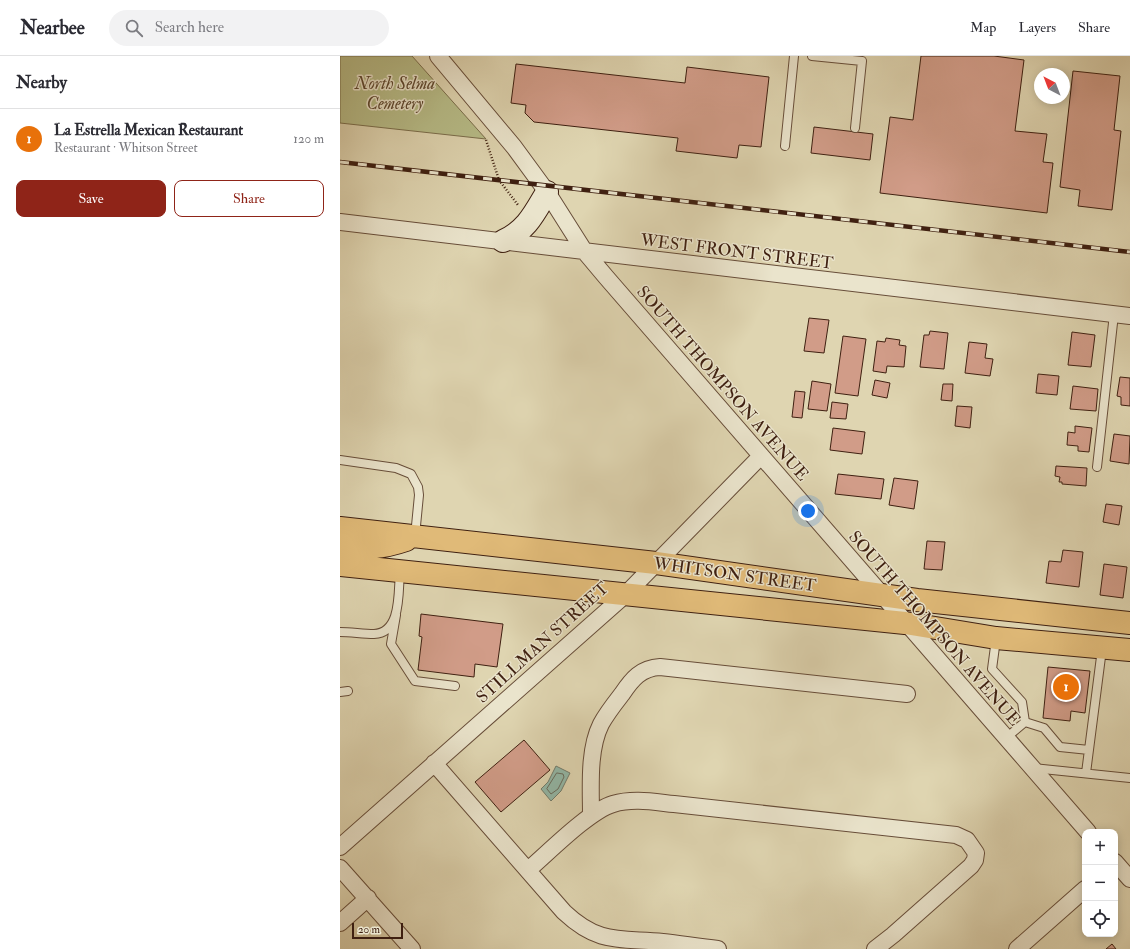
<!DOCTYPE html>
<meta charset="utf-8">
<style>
:root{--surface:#fff;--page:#f2f2f3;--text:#2b2b33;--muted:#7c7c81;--line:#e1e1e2;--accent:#8f2418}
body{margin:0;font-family:"IM FELL Double Pica",serif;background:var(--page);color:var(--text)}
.controls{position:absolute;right:12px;bottom:12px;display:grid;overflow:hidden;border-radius:8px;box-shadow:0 2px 10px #0003}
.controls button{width:36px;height:36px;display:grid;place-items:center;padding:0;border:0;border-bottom:1px solid var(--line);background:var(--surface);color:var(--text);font:20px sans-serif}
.compass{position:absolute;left:694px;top:12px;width:36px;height:36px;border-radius:50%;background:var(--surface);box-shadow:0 2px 10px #0003;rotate:318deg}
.scale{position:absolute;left:12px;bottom:10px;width:51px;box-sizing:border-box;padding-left:4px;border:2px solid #3f2011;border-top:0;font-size:11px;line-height:14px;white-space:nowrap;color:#3f2011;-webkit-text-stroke:3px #eae4cc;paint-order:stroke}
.you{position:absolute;left:468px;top:455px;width:14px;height:14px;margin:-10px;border:3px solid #fff;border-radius:50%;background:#1a73e8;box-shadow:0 0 0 6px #1a73e833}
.badge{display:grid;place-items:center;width:26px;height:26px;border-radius:50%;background:var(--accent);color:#fff;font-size:13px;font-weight:700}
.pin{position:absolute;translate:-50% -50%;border:2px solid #fff;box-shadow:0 1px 4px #0006}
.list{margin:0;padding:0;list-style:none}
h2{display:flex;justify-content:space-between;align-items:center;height:52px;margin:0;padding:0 16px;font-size:17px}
h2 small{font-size:13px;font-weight:400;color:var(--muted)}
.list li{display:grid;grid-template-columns:26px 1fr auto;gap:12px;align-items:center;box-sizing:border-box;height:60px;padding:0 16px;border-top:1px solid var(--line)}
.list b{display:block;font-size:15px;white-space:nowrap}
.list p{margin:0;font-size:13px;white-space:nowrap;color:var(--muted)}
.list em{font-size:13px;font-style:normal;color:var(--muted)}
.actions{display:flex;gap:8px;padding:12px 16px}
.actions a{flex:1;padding:9px 0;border:1px solid var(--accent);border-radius:8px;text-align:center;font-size:14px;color:var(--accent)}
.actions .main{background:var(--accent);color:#fff}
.icon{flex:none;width:22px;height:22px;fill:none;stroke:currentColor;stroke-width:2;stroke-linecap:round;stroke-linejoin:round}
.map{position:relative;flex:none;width:790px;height:893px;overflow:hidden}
header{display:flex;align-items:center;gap:24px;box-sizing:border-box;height:56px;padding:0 20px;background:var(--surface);border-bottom:1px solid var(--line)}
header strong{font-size:19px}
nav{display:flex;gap:22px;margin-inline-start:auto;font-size:14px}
.search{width:280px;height:36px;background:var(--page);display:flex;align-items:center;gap:10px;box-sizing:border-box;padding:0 14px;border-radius:22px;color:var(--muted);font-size:15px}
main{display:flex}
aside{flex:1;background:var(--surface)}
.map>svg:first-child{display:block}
.green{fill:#b7bc88;stroke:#7b6e4c}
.water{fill:#93b9a9;stroke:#717c6c}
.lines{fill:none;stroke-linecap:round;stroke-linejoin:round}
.shore{stroke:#696c5d;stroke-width:1}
.building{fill:#d19c88;stroke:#3f2011}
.lane-casing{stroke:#674d39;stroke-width:10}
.street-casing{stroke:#674d39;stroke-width:18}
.secondary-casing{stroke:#3f2011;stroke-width:24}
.primary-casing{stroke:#3f2011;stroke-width:24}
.path{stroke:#3f2011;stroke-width:2.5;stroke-dasharray:1 2;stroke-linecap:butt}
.lane{stroke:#eae4cc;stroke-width:8}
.street{stroke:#eae4cc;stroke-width:16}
.secondary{stroke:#eae4cc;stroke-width:22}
.primary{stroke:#e0ba78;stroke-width:22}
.rail-casing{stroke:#3f2011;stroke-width:4.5}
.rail{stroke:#eae4cc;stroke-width:3;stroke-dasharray:9;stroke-linecap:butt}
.labels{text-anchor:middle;stroke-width:3;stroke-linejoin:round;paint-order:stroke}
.park-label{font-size:17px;font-style:italic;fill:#5d472f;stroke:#eae4cc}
.street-label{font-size:17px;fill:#3f2011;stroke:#eae4cc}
</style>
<header>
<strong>Nearbee</strong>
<div class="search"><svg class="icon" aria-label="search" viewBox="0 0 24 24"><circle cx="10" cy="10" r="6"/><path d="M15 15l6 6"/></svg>Search here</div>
<nav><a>Map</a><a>Layers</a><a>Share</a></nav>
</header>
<main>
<aside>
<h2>Nearby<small></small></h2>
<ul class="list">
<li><span class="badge" style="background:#e8710a">1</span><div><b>La Estrella Mexican Restaurant</b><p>Restaurant · Whitson Street</p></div><em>120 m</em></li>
</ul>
<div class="actions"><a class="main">Save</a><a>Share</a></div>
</aside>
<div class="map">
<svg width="790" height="893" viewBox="0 0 790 893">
<rect width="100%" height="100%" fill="#dfd5b1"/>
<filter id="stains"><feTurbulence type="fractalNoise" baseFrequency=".005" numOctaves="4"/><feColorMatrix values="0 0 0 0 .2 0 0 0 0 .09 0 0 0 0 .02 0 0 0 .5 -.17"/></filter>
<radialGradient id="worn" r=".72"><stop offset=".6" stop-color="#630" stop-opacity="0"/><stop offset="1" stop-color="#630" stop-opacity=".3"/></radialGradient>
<!-- green -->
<path class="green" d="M0,0H72L146,83L0,67Z"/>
<!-- water -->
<path class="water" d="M216,710L230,717L221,735L211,745L201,733L208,726Z"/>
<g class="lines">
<!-- shore -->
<path class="shore" d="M217,717L223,718L224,721L218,733L211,738L207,733Z"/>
</g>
<!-- building -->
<path class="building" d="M581,0H654L684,4L675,75L707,78L703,106L713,107L707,157L540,137L550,61L573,64Z
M176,8L345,27L347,11L429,21L421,91L399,89L397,102L336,95L338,82L194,66L185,57L186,49L171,47Z
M733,15L780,20L774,74L781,75L772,154L738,150L740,134L720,131Z
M474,71L533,78L530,104L471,97Z
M469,262L489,264L484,297L464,295Z
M590,275L608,277L604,313L580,311L584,279H589Z
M732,276L755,279L751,311L728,309Z
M503,280L526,283L518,340L495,337Z
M546,282L560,284L559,289L566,290L564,311L547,310L546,317L533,315L537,285L545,286Z
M629,286L647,288L645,302L653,303L650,320L625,317Z
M698,318L719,320L717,339L696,337Z
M780,321L790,322V350L781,349V341L777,340Z
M535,324L550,327L547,342L532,339Z
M472,325L491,328L487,355L468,353Z
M603,328H613L612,345L601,344Z
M733,330L758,333L756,355L730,353Z
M455,335L465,336L462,362L452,361Z
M492,346L508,348L506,363L490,362Z
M617,350L632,351L630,372L615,370Z
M735,370L752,372L749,396L738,395V390L727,389L728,376L735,377Z
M493,372L525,376L522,398L490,394Z
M774,378L790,380L789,408L770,405Z
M716,410L747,412L746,430L722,428V426H719L720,421L715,420Z
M498,418L544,423L541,443L495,438Z
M554,422L578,425L574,453L549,449Z
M766,448L782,450L779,469L763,466Z
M587,485L605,486L602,514L584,513Z
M723,494L743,496L739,531L706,527L709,505L721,506Z
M764,508L787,511L783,542L760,539Z
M81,558L163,568L157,611L135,608L134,621L78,614L82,581L79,580Z
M708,611L750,615L745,657L731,655L730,665L703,662Z
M184,684L210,714L161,756L135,726Z
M772,888L776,893H766Z"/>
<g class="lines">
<defs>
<path id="lane" d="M472,0L522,5L515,72
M445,90L454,0
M0,404L56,412L71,418L78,431L79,439L75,480
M757,411L774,258
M56,559L51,588L75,625L115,630
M0,576C11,576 23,578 34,578C62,577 58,535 60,516
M656,583L652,613L682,646L685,666L704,672L720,691L749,694
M0,636L8,635
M666,682L685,666
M693,712L790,722
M746,717L762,593"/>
<path id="street" d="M98,0L174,91L207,136L245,196L266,221L748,776
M0,166L790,260
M94,707L224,856C259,889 280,882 323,886C341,888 359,891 378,893
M251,759C251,731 248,694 261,668C267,657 275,647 282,638C292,623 301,612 320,611L567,638
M0,791L285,539L421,400
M775,806L790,823
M0,812L72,893
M188,814C208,797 249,755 273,748C293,742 314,746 334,748L616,779L627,784L636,797L635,804L631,810L553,879L535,893
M0,867L28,842
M677,893L745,833"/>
<path id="secondary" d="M163,185C186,175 194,158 207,136"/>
<path id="primary" d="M0,472L316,507L577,544L790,567
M0,490C27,492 40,493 66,484
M0,509L565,567L656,582L790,594"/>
</defs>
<!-- lane casing -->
<use href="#lane" class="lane-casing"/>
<!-- street casing -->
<use href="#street" class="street-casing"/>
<!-- secondary casing -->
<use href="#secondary" class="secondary-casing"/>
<!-- primary casing -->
<use href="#primary" class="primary-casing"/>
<!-- path -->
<path class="path" d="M146,84L159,124L178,149"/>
<!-- lane -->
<use href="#lane" class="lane"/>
<!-- street -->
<use href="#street" class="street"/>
<!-- secondary -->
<use href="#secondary" class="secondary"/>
<!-- primary -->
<use href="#primary" class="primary"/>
<defs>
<path id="rail" d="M0,106L790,196"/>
</defs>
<!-- rail casing -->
<use href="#rail" class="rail-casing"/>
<!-- rail -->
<use href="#rail" class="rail"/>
</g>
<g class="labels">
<!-- park labels -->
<g class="park-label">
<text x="55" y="33">North Selma<tspan x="55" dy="20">Cemetery</tspan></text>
</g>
<!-- street labels -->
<g class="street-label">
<text transform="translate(397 195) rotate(7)" y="6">WEST FRONT STREET</text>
<text transform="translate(383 327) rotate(49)" y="6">SOUTH THOMPSON AVENUE</text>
<text transform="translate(395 518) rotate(8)" y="6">WHITSON STREET</text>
<text transform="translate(595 572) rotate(49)" y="6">SOUTH THOMPSON AVENUE</text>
<text transform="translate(202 586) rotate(-42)" y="6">STILLMAN STREET</text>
</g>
</g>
<rect width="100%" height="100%" filter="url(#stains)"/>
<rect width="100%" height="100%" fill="url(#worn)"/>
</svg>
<div class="controls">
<button>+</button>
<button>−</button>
<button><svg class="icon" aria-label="locate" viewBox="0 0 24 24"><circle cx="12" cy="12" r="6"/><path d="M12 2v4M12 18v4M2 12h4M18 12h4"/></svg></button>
</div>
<svg class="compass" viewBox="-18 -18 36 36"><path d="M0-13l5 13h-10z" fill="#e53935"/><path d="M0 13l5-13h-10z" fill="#7c7c81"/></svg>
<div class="scale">20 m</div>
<div class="you"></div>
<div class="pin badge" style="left:726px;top:631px;background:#e8710a">1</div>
</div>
</main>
